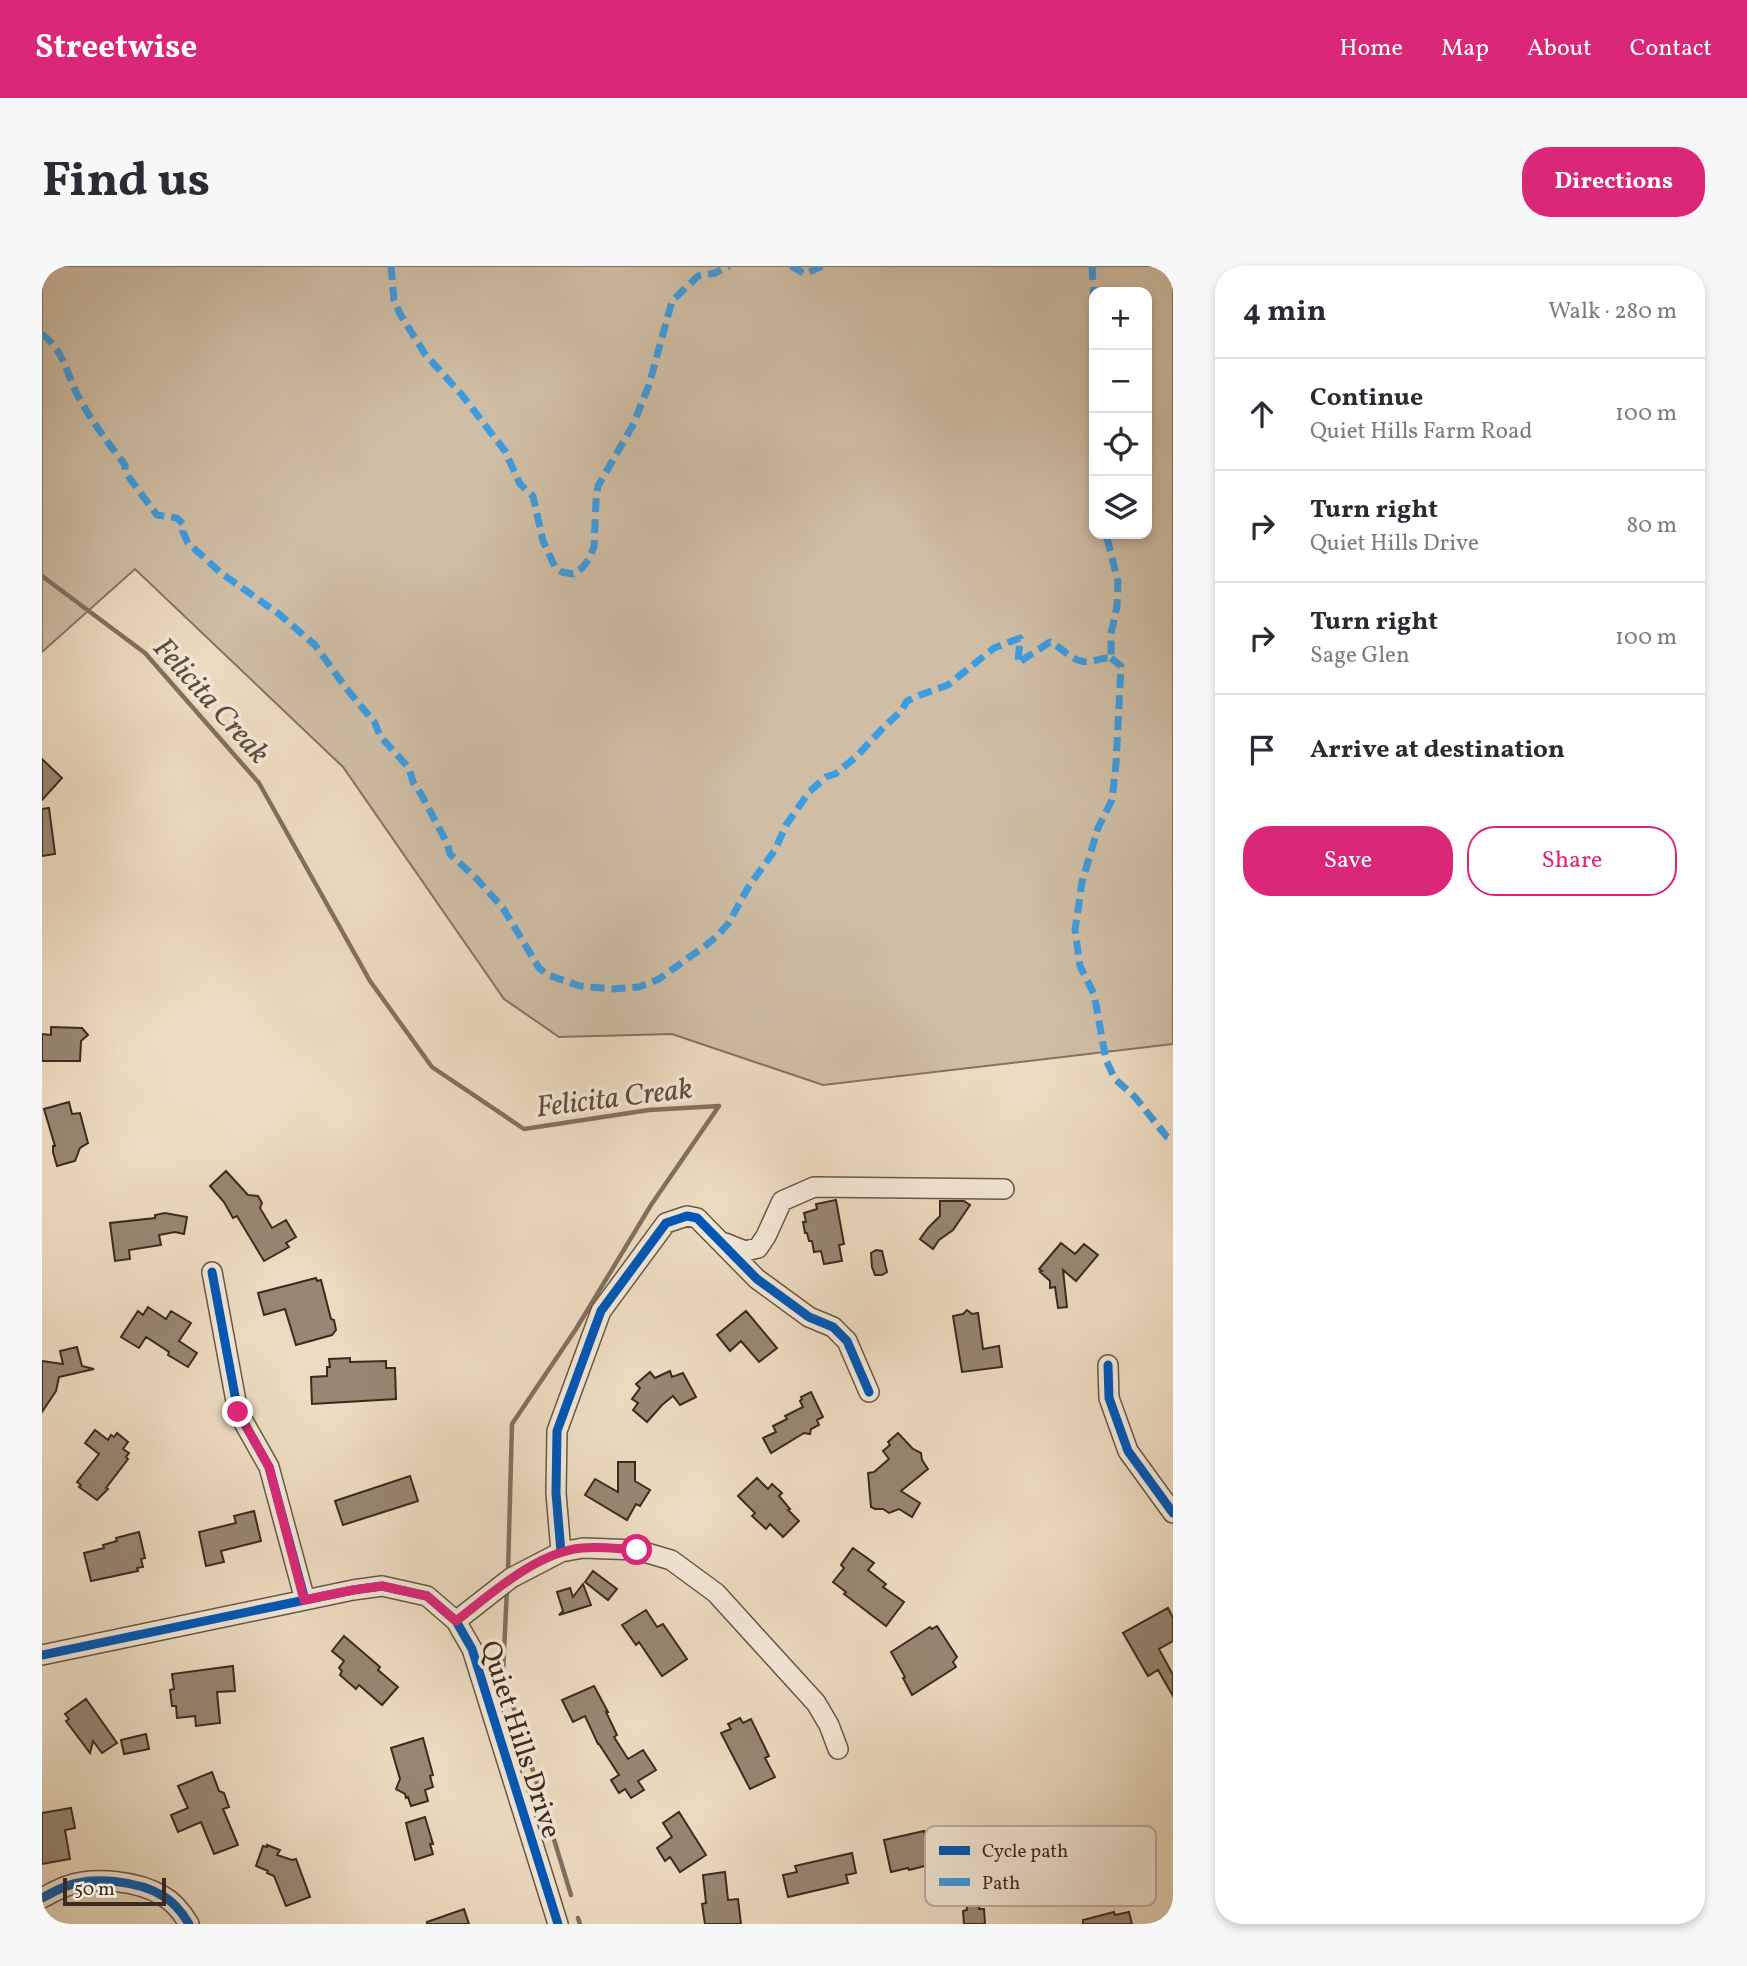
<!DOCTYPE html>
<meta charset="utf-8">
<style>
:root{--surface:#fff;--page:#f7f7f7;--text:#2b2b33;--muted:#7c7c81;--line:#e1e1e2;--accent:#db2777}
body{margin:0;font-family:Vollkorn,serif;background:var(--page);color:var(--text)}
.controls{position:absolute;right:21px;top:21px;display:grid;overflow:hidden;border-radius:14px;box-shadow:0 4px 10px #0003}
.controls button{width:63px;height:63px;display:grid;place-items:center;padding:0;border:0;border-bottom:2px solid var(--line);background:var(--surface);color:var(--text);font:35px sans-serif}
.scale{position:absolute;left:21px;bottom:18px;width:103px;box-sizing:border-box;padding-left:7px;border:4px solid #3a2b1f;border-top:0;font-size:19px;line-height:24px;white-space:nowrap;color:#3a2b1f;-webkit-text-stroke:5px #f3e8d7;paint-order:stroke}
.stop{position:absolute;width:21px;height:21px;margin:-16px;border:5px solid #db2777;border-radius:50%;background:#fff}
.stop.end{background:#db2777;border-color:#fff;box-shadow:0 2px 7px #0008}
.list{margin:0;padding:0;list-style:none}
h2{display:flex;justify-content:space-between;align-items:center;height:91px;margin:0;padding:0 28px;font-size:30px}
h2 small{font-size:23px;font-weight:400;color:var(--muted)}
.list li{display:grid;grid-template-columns:46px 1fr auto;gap:21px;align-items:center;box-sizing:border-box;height:112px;padding:0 28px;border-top:2px solid var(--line)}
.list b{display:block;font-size:26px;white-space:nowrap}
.list p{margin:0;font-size:23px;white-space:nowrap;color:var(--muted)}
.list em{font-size:23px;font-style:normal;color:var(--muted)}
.actions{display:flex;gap:14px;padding:21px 28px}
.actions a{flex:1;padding:16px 0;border:2px solid var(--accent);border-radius:28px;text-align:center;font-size:24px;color:var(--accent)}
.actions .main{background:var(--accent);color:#fff}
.icon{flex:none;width:38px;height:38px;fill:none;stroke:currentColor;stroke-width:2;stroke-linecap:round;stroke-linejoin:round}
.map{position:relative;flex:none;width:1131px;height:1658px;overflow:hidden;border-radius:28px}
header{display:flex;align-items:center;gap:42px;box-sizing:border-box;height:98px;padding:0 35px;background:var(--accent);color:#fff}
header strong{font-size:33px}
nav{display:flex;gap:38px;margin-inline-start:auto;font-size:24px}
.intro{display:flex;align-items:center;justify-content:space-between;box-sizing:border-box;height:168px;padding:0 42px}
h1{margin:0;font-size:49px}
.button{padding:18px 32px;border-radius:28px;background:var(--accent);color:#fff;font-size:24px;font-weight:700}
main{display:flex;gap:42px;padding:0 42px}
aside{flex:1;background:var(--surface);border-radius:28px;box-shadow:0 4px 10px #0003}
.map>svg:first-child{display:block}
.green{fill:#cfbea5;stroke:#847462;stroke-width:2;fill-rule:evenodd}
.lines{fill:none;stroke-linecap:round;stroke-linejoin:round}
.stream{stroke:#81715f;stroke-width:4.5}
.building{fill:#978773;stroke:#3a2b1f;stroke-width:2}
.minor-casing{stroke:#675748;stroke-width:22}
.minor{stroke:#f3e8d7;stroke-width:19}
.quiet{stroke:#3e9ce0;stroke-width:7;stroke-dasharray:14 7;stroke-linecap:butt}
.cycleway-casing{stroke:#f3e8d7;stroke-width:13}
.cycleway{stroke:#0057b8;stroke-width:9}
.route{stroke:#db2777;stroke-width:9}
.labels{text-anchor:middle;stroke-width:7;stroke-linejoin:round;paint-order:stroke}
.street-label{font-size:28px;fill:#3a2b1f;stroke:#f3e8d7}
.water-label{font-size:30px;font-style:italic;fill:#5d4e3f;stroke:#f3e8d7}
.key{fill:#f3e8d7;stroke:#bcafa0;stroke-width:2}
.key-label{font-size:19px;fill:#3a2b1f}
</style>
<header>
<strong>Streetwise</strong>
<nav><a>Home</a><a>Map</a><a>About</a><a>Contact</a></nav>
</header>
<div class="intro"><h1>Find us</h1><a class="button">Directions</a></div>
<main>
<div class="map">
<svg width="1131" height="1658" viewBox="0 0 1131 1658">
<rect width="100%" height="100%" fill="#eddcc1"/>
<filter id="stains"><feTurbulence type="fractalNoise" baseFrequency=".00286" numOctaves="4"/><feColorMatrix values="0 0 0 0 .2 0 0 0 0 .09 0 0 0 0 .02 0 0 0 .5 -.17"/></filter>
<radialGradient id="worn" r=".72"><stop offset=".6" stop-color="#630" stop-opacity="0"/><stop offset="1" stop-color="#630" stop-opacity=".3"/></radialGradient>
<!-- green -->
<path class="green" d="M0,0H1131V778L781,819L630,768L517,771L462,733L301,501L93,303L0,386ZM1052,26H1105V268H1052Z"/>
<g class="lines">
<!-- stream -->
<path class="stream" d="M0,310L103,387L217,517L328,715L390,801L482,863L607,844L677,840L609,939L534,1063L470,1158L466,1306
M465,1322L461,1407L529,1629
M536,1652L538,1658"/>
</g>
<!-- building -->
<path class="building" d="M0,493L20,512L0,534Z
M7,542L13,588L0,590V543Z
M9,761L40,762L46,769L39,775L38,795H0V768L9,769Z
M27,836L30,848L38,847L46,877L38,882L33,895L15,900L11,886V880H13L2,843Z
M184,905L206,929L216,930L220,937L218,942L230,962L244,954L254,971L244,977L247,981L222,995L195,950L191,952L182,936L168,920Z
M794,934L802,978L797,979L800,995L782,998L779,985L772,986L770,975H767L765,967H763L761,956H764L762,947L775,943L774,938Z
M898,935H922L928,939L911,964L897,974L891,983L878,973L886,962L898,950Z
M123,947L145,951L142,968L133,966L117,969L119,979L87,984L88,993L73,995L68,957L113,952V949Z
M1019,977L1033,988L1042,978L1056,989L1034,1015L1021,1004L1025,1041L1016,1042L1013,1021L1008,1022V1015L998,1006L1000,1005L997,1003Z
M834,984L840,985L845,1006L840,1009H833L830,1001L829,987Z
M274,1012L275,1015L279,1014L289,1053L292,1054L294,1064L290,1069L254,1079L243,1043L222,1049L216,1027Z
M106,1041L124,1053L129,1045L149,1057L137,1075L155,1087L146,1101L126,1089L127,1086L104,1071L97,1082L79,1071L96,1045L101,1049Z
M925,1044L930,1048L936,1047L941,1083L957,1080L960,1101L920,1106L911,1050L921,1048Z
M704,1045L735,1082L717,1096L699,1075L688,1085L675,1069Z
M35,1081L40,1100L52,1103L17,1111L14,1125L0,1146V1095L21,1098L18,1085Z
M308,1092V1096L344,1095V1102H353L354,1133L270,1138L269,1111L285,1110V1101H288L287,1093Z
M628,1105L630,1111L641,1107L654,1131L638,1139L631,1130L620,1139L605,1156L591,1144L596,1137L590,1133L598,1122L594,1118L608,1106L613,1112Z
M769,1126L781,1151L775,1154L777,1159L769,1163L768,1168L762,1167L729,1187L721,1172L734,1166L731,1160L745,1153L743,1150L761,1141L758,1135L760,1133L759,1131Z
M53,1164L66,1174L69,1169L72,1171L75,1167L86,1176L81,1183L87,1187L84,1191L86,1193L64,1222L66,1223L55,1234L37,1221L39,1219L35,1216L57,1188L43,1177Z
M856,1167L871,1183L879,1187L880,1194L886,1203L859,1225L878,1237L870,1251L857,1243L847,1247L841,1243H833L829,1241L826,1207L832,1206L847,1193L841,1185L848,1179L846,1176Z
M576,1196H593V1215L608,1224L598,1240L594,1238L585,1254L543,1229L553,1213L576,1226Z
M368,1210L376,1235L301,1259L293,1235Z
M715,1212L726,1223L730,1218L740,1227L737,1230L748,1243L746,1244L757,1255L741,1271L728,1258L724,1263L710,1250L713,1247L696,1230Z
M212,1245L219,1275L179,1285L182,1296L164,1300L157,1266L194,1257L192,1250Z
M97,1266L103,1292L99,1293L101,1301L95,1302L96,1305L49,1315L42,1287L62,1282L61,1279L75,1275L74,1272Z
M811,1282L832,1297L826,1304L844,1318L841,1321L862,1336L844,1360L802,1328L804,1326L791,1316L802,1302L799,1299Z
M551,1305L575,1323L566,1334L543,1316Z
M541,1318L549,1339L517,1349L521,1345L515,1326L528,1322L531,1331Z
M1126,1342L1131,1352V1375L1117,1383L1131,1409V1430L1116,1404L1106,1410L1081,1367Z
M604,1344L615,1361L621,1358L645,1393L620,1410L597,1376L594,1379L580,1359Z
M895,1360L915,1391L911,1396L914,1401L870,1429L861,1412L863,1411L849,1386L888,1361L890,1363Z
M302,1370L338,1401L336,1404L356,1421L340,1439L317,1419L314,1423L298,1409L300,1405L297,1402L302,1395L290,1385Z
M191,1400L193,1425L175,1426L178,1457L154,1460L153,1450L135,1452L134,1440H130L128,1424L132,1423L130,1408Z
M552,1420L566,1446H564L575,1469L572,1471L586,1493L601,1484L614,1504L596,1515L602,1524L589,1532L583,1523L577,1527L569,1514L577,1509L557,1478H556L543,1450L531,1456L520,1434Z
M44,1433L75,1477L60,1487L51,1475L48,1487L24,1455L27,1453L23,1448Z
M698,1452L701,1457L709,1453L727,1490L723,1492L733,1511L708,1523L679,1467L689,1463L686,1458Z
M104,1468L107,1483L82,1488L79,1474Z
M381,1472L391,1509L388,1510L391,1521L383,1524L386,1535L369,1540L366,1531L364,1532L363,1528L354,1523L358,1513L349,1482Z
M170,1506L177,1525L182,1527L187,1541L181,1543L196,1579L172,1588L159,1556L136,1566L129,1549L146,1542L136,1520Z
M29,1542L33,1562L23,1564L28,1593L0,1598V1547Z
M637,1546L664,1589L638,1606L628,1591L623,1595L615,1582L630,1571L621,1557Z
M383,1551L391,1578H388L391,1588L373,1594L364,1557Z
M882,1565L883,1570L904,1566L910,1593L867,1604L866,1602L849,1606L842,1574Z
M225,1579L238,1584L235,1589L250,1594L254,1593L268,1631L244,1640L232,1610L225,1607L226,1605L214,1600L221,1580L225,1581Z
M810,1587L814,1607L804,1609L806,1617L746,1631L741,1609L755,1606L753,1600Z
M683,1606L686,1634L696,1633L699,1658H663L660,1638L664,1637L661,1609Z
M924,1636H937V1643H942L943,1658H922L921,1645L925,1644Z
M422,1643L427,1658H385V1656Z
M1072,1646L1073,1649L1087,1646L1090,1658H1041V1654Z"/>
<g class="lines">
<defs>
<path id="minor" d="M683,977L703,985L716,982L724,970L740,935L772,921L962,923
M170,1006L196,1146L227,1201L263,1334
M1066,1099L1067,1132L1086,1185L1131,1247
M519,1286L514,1227L515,1165L559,1045L624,957L645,950L655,952L715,1013L767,1051L791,1061L805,1075L827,1126
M414,1355L469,1312L519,1286L541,1282L595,1284L629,1294L674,1327L774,1437L787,1459L796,1483
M0,1389L311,1324L340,1320L385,1330L414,1355L430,1383L516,1658
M0,1632C8,1628 16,1623 25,1620C52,1610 97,1615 121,1630C132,1636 141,1648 147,1658"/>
</defs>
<!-- minor casing -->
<use href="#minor" class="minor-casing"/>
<!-- minor -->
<use href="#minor" class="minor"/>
<!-- quiet -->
<path class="quiet" d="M349,0L352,34L358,48L383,88L420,129L463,185L478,218L491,230L501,275L513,301L520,306L531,308L540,302L547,293L552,281L554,235L556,220L591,159L607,119L630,35L656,10L673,7L687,0
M749,0L763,8L780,0
M1050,0L1052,34
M1052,64V82
M0,68C22,85 24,106 36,130C49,154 66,177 83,199V205L86,210L115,249L135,252L142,259L141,266L146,277L179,307L237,348L273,379L304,422L333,457L338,470L367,502L371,516L379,528L405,577L408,588L434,612L461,642L497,702L506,709L538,720L570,723L597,721L617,713L663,680L674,671L686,658L707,620L733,584L744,559L767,526L784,511L793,508L814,491L839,464L859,445L865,435L878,429L906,419L952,382L978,372L976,397L1008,376C1019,381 1027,392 1039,395C1048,398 1059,391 1069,392V368L1075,340L1076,316L1064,268
M1069,392L1079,400L1074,498L1070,534L1056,562L1040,616L1033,664L1038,700L1052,728L1064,794L1073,813L1093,831L1125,871L1131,874"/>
<defs>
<path id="cycleway" d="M170,1006L196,1146L227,1201L263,1334
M1066,1099L1067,1132L1086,1185L1131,1247
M519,1286L514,1227L515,1165L559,1045L624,957L645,950L655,952L715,1013L767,1051L791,1061L805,1075L827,1126
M0,1389L311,1324L340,1320L385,1330L414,1355L430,1383L516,1658
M0,1632C8,1628 16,1623 25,1620C52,1610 97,1615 121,1630C132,1636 141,1648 147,1658"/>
</defs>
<!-- cycleway casing -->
<use href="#cycleway" class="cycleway-casing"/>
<!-- cycleway -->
<use href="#cycleway" class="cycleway"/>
</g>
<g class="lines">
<!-- route -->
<path class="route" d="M196,1146L227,1201L262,1334L311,1324L340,1320L385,1330L414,1355C449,1328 495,1286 540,1282C558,1280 577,1283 595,1284"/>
</g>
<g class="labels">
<!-- street labels -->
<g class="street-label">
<text transform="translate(480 1473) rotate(72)" y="10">Quiet Hills Drive</text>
</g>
<!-- water labels -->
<g class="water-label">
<text transform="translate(170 434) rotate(48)" y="10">Felicita Creak</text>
<text transform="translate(572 831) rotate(-7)" y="10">Felicita Creak</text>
</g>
</g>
<!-- legend -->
<rect x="883" y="1560" width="231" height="80" rx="10" class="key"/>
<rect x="897" y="1580" width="31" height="9" fill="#0057b8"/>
<rect x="897" y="1612" width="31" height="8" fill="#3e9ce0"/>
<g class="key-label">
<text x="940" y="1591">Cycle path</text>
<text x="940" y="1623">Path</text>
</g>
<rect width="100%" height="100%" filter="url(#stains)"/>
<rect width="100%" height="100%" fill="url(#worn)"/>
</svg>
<div class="controls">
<button>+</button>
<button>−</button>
<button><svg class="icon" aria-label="locate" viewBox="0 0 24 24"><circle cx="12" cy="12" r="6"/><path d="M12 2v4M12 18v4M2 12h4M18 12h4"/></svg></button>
<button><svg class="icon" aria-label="layers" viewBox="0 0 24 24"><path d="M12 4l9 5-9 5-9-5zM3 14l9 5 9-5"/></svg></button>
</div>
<div class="scale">50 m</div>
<div class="stop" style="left:595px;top:1284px"></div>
<div class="stop end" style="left:196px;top:1146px"></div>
</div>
<aside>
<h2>4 min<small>Walk · 280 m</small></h2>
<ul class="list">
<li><svg class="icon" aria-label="ahead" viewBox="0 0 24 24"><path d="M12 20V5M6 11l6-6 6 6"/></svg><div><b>Continue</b><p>Quiet Hills Farm Road</p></div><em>100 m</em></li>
<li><svg class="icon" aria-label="right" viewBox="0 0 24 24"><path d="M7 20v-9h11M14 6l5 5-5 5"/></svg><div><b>Turn right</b><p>Quiet Hills Drive</p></div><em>80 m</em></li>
<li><svg class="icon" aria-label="right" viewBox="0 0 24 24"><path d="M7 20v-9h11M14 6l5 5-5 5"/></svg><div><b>Turn right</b><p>Sage Glen</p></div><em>100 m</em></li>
<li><svg class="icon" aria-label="arrive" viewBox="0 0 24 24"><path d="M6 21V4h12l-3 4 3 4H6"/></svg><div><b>Arrive at destination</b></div></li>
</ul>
<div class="actions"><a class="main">Save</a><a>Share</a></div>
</aside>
</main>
